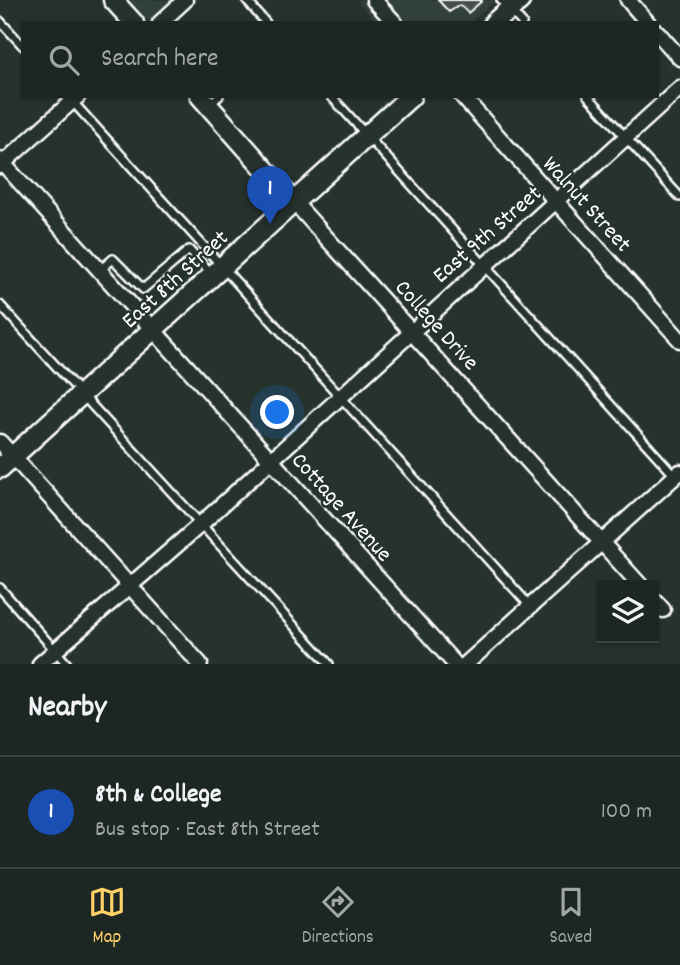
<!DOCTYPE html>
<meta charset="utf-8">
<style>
:root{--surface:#1c2622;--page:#252e2a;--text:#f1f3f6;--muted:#a0a5a5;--line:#3a4340;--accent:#ffd166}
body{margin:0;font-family:Dekko,sans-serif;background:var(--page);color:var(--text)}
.controls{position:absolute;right:21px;bottom:21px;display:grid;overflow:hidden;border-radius:0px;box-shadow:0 2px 5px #0004}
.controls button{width:63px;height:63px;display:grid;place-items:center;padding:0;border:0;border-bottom:2px solid var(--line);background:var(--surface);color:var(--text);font:35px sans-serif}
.you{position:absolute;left:278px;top:413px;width:24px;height:24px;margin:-18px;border:5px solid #fff;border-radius:50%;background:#1a73e8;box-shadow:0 0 0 10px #1a73e833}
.badge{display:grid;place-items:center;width:46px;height:46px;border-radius:50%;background:var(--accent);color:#fff;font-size:23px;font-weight:700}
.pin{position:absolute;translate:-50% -58px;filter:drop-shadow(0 2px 4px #0008)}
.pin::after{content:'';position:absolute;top:37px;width:24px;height:21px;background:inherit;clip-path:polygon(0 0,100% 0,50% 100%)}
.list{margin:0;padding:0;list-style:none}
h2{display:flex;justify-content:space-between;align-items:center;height:91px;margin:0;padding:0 28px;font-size:30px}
h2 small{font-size:23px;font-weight:400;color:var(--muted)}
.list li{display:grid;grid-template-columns:46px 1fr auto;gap:21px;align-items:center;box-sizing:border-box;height:112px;padding:0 28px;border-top:2px solid var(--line)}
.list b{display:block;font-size:26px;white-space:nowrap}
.list p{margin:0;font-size:23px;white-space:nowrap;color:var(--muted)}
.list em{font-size:23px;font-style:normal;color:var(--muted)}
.icon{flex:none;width:38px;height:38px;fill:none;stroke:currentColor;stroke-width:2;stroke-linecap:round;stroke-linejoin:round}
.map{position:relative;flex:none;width:680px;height:664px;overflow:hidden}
.search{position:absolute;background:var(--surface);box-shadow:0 2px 5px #0004;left:21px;right:21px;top:21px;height:77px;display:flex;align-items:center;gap:18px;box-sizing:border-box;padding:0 24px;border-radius:0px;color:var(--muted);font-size:26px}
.sheet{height:203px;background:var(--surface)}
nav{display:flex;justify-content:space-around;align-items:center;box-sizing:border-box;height:98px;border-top:2px solid var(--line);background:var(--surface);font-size:19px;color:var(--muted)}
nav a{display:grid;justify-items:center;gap:4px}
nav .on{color:var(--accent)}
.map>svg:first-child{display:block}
.built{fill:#333f3a}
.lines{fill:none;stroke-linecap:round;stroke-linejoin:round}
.service-casing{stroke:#fff;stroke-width:12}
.minor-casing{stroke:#fff;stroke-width:19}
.tertiary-casing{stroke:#fff;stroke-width:23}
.secondary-casing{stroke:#fff;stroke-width:24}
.service{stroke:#26332d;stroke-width:7}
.minor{stroke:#26332d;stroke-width:14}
.tertiary{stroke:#26332d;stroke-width:18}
.secondary{stroke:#26332d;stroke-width:19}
.wall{fill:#464f4b;stroke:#fff;stroke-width:2}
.labels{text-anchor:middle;stroke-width:5;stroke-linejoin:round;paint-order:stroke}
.street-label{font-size:23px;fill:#fff;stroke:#26332d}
</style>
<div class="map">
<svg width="680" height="664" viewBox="0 0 680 664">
<rect width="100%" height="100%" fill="#26332d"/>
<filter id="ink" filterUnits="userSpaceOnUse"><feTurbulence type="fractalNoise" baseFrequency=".0143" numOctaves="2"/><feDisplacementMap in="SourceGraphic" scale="14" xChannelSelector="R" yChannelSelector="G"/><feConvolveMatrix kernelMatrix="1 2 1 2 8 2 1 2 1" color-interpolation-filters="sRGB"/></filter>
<g filter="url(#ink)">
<!-- built -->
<path class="built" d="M129,0H197L171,23H149Z
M357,0H496L470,23H377Z"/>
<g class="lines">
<defs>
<path id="service" d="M246,0L266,23
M501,0L522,23
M0,21L23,46
M331,96L676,477
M588,96L680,197
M72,101L530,606
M209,105L219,96
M100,270L113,259L143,289L189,250L211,273
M0,305L329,664
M0,588L67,664"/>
<path id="minor" d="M374,0L395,23
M628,0L648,23
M160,23L185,0
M657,32L680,58
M462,96L680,340
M0,160L455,664
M0,166L78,96
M294,202L640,585
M0,442L200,664
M654,600L663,610
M40,664L201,524L680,88
M466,664L680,472"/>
<path id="tertiary" d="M113,0L134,23
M200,96L294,202"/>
<path id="secondary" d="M494,23L520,0
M0,468L411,96"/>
</defs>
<!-- service casing -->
<use href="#service" class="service-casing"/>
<!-- minor casing -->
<use href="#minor" class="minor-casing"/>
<!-- tertiary casing -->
<use href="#tertiary" class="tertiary-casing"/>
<!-- secondary casing -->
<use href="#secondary" class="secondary-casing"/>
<!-- service -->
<use href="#service" class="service"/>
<!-- minor -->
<use href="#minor" class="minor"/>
<!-- tertiary -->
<use href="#tertiary" class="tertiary"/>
<!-- secondary -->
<use href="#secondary" class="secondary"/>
</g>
<!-- wall -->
<path class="wall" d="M438,0H481L482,1L468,13L460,5L449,12Z"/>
</g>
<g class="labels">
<!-- street labels -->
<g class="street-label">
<text transform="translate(588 203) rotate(48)" y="8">Walnut Street</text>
<text transform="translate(486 233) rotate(-41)" y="8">East 9th Street</text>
<text transform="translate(174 278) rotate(-42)" y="8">East 8th Street</text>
<text transform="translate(438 324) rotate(48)" y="8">College Drive</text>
<text transform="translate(343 506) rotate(48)" y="8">Cottage Avenue</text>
</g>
</g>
</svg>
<div class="controls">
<button><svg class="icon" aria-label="layers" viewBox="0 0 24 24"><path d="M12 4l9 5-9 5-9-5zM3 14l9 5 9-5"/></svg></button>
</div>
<div class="you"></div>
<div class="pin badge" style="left:270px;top:224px;background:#1a4fb4">1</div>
<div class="search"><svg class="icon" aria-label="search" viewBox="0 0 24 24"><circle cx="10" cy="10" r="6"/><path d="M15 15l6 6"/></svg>Search here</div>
</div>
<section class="sheet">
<h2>Nearby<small></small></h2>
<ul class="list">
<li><span class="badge" style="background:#1a4fb4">1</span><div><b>8th &amp; College</b><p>Bus stop · East 8th Street</p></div><em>100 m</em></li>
</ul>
</section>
<nav>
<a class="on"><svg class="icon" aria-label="map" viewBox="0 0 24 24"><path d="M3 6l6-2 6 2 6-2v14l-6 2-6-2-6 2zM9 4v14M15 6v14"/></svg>Map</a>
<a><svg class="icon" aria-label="directions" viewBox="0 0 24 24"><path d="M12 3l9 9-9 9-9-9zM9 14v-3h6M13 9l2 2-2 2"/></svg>Directions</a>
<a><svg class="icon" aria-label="saved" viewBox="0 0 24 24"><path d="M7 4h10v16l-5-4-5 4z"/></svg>Saved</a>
</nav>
